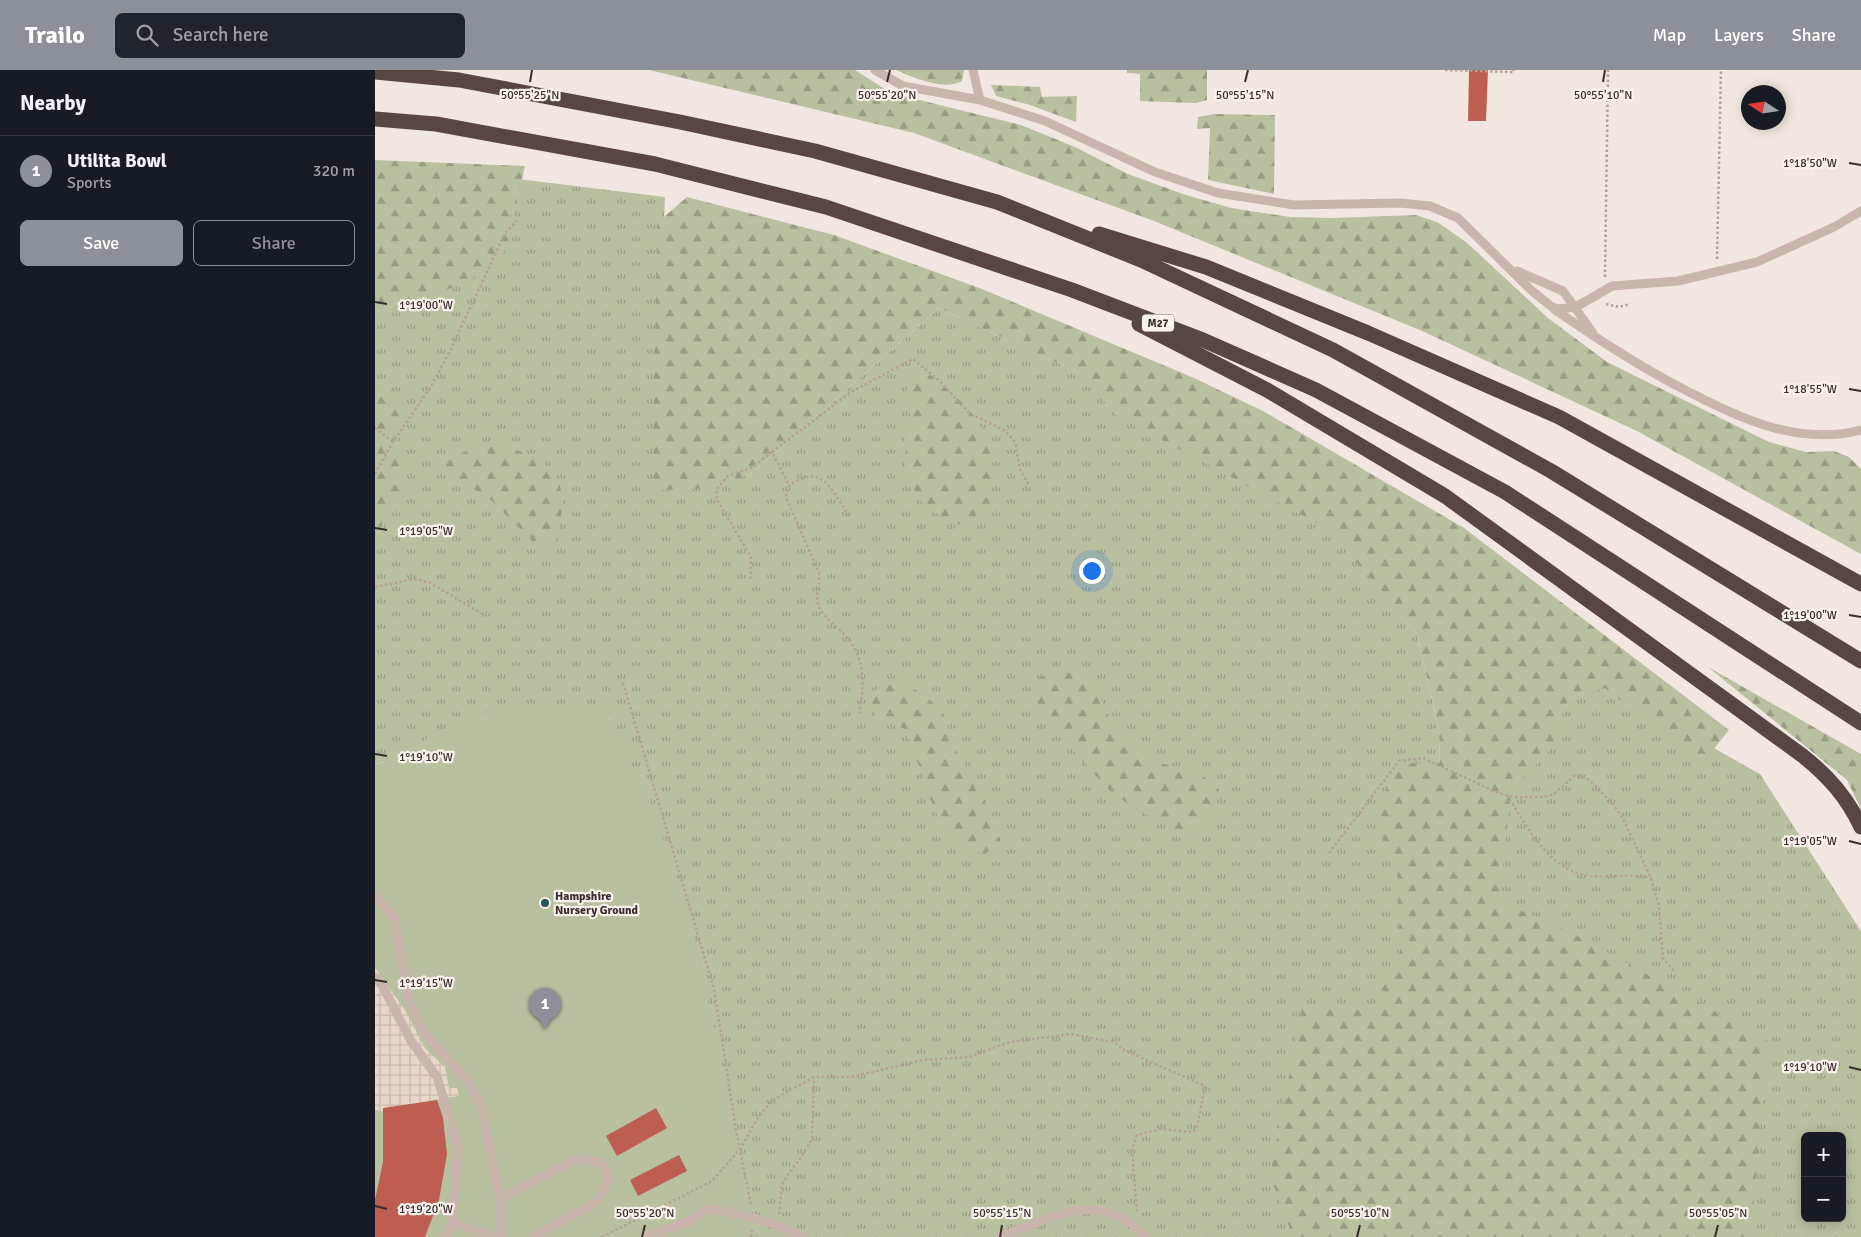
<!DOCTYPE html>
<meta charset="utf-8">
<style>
:root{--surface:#171b24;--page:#20242c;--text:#f1f3f6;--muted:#9ea1a6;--line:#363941;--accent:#8c9099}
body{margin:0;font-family:Signika,sans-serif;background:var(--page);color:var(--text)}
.controls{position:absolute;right:15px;bottom:15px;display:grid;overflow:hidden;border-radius:8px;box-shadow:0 2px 12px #0003}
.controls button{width:45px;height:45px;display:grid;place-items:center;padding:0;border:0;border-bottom:1px solid var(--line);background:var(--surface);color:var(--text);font:25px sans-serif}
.compass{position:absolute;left:1366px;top:15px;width:45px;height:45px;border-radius:50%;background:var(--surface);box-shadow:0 2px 12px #0003;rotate:282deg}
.you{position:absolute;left:716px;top:500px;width:18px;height:18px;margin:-12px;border:4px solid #fff;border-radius:50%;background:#1a73e8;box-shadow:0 0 0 8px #1a73e833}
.badge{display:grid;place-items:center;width:32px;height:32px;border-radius:50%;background:var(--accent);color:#fff;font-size:16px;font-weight:700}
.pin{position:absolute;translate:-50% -41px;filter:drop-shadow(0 1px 2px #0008)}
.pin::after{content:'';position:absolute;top:26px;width:18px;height:15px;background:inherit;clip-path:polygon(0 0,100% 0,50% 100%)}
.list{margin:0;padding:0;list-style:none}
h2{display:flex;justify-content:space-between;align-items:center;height:65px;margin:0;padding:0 20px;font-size:21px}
h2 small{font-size:16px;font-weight:400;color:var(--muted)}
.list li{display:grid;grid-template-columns:32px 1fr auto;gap:15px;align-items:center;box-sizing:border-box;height:70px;padding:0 20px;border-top:1px solid var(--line)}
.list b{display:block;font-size:19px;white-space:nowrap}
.list p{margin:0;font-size:16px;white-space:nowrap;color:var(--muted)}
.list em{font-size:16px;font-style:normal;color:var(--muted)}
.actions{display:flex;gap:10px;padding:15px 20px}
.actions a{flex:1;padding:11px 0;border:1px solid var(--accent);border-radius:8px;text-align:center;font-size:18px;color:var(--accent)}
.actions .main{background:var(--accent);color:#fff}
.icon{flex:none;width:28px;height:28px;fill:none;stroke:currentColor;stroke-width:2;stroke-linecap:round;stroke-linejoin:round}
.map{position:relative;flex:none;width:1486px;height:1167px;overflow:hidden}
header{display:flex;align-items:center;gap:30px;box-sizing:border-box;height:70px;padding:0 25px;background:var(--accent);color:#fff}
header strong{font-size:24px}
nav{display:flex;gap:28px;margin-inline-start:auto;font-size:18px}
.search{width:350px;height:45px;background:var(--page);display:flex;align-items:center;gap:12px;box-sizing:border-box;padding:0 18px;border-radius:8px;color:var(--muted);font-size:19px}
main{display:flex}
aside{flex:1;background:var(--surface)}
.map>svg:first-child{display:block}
.grass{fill:url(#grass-tufts);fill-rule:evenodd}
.forest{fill:url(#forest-firs)}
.pitch{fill:#b9c0a0}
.plaza{fill:url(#plaza-grid)}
.building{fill:#be5d51}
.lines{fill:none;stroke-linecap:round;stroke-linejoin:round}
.path{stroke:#b59f96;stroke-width:2.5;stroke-dasharray:2.5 2.5;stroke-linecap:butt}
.service{stroke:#c9b5ac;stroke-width:9}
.motorway{stroke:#584642;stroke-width:15}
.ticks{fill:none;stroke:#382d2a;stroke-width:2}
.poi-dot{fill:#225753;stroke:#f9f1ec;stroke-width:2}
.labels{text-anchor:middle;stroke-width:4.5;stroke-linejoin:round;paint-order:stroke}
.shield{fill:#f9f1ec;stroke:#726864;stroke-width:1}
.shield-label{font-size:11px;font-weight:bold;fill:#382d2a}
.poi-label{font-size:12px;font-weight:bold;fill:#382d2a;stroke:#f9f1ec;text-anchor:start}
.ticks-label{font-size:12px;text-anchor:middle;fill:#382d2a;stroke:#f9f1ec;stroke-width:4.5;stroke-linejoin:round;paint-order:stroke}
</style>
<header>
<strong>Trailo</strong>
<div class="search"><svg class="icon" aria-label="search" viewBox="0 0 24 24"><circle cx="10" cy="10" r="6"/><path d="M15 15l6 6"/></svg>Search here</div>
<nav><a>Map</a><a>Layers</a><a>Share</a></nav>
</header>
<main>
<aside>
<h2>Nearby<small></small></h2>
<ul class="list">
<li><span class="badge">1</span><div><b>Utilita Bowl</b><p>Sports</p></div><em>320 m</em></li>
</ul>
<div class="actions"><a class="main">Save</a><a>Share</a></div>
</aside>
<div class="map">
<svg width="1486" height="1167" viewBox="0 0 1486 1167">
<defs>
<pattern id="grass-tufts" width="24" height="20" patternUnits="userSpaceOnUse" patternTransform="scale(1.25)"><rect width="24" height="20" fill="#b9c0a0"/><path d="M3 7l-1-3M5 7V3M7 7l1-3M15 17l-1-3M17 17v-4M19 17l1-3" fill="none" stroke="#979c83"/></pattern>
<pattern id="forest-firs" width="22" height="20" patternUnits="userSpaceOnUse" patternTransform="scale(1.25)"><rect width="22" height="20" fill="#b9c0a0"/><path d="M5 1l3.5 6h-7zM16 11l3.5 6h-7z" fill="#979c83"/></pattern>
<pattern id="plaza-grid" width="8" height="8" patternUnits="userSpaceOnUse" patternTransform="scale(1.25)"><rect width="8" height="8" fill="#e8d6c8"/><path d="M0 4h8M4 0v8" fill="none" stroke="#c8b8ac"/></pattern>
</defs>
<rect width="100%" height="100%" fill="#f1e7e0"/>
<!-- grass -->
<path class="grass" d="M127,107L290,127L278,420L375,405L564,238L1002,440L989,500L1042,564L1064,660L1065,693L1193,629L1230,617L1385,704L1486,861V1167H375L9,692L0,694V243L27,231ZM1430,1066H1467V1148H1430Z"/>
<!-- forest -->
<path class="forest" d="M274,0H480L516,23L646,55L700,77L753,104L811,125L856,138L915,147L958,148L1041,145L1062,152L1091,172L1173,248L1232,292L1394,372L1431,382L1459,381L1474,387L1486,399V484L1262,361L1047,261L779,151L539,63Z
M521,0H589L587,11C569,21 539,8 521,0Z
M752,0H832V30L821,33L765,31V4L752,3Z
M616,15L665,17L667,27L702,26L701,52L655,35L621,26Z
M839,44L900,45L899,124L833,110L835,58L822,59L823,47Z
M0,90L150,96L131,180L108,203L54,228L37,255L27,231L0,243Z
M312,127L459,165L607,219L819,308L888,341L1089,458L1354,660L1327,694L1230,618L1193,629L1175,680L1136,721L1124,831L1199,864L1393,971L1376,1167H918L895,1105L927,938H998L1025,883L1023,805L1003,754L1019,694L1065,693L1064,660L1042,564L955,460L742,346L704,303L564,238L375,405L321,419L278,420L282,153Z
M550,301C590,332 623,359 617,414C617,420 617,431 615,437C611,444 602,451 596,457L573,452L543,429L531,397L530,369L538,357L531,325L533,303Z
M10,316L26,326L27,341L15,380L32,388C29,418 17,440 0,464V322Z
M128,375C192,396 192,413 182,476L160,474L114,428L78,407L67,393L99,377Z
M1333,597L1486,684V739L1472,710Z
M690,602L710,605L722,614L729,639L750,670L786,693L825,704L844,719C841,742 832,754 813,768L756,736L735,721L677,657L659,626V610L672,604Z
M527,613L550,625L568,643L581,680L618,747L625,772L610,784C603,782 592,782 587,779C558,759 546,692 530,659L500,647L495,623L512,615Z"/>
<!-- pitch -->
<path class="pitch" d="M232,637L281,749L313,839L365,1079L379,1167H0V694L10,692L99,643Z"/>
<!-- plaza -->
<path class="plaza" d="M0,898L30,940L50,978L70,997L74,1018H82L84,1026L53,1031L48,1132L62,1135L50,1167H22L8,1041L0,1040Z"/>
<!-- building -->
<path class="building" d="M1094,0H1113L1111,51H1093Z
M62,1030L68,1048L72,1084L64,1130L50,1167H0V1130L8,1092V1038Z
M281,1038L292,1058L242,1086L231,1066Z
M304,1085L312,1101L263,1126L255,1110Z"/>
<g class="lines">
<!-- path -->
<path class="path" d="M1070,0L1139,2V0
M1342,189L1346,0
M1230,207L1233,0
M1231,234L1244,237L1255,234
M0,358L18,372
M397,382L476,322L538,289L565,311L595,344L629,360L634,365L640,372L645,399L654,415
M0,404L18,372L55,318L76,279L130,163L142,151
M474,446C462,429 449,395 424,410C415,414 411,417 411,427L444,503C446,513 440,524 443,534C447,547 459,554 468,563C491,587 490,613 484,643
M376,509V487L342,430L341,420L353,406L376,398L397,382L414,415
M0,517L41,509L55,513L111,546
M248,613L339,919L361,1060L376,1135
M1132,725C1151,755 1174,801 1215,806C1235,808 1256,803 1276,808
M954,783L1024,691L1048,688L1123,723L1139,727H1168L1179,724L1199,706H1206L1214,710L1238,734L1247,747L1276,808L1284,836L1288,888L1301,903
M404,1144L407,1115L411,1107L425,1089L437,1069L439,1007
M227,1167L337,1111L365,1079L384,1046L398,1030L439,1007H476L548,990L594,987L634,972L696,964L739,972L749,980L830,1016L822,1058L818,1062L785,1059L762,1065L757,1079L762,1143
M376,1167L377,1160"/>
<!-- service -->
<path class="service" d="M500,0L528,16L605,30L670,51L780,102L843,123L919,135L1025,133L1055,136L1083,148L1156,220L1177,237L1184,239L1201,237L1237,216L1303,211L1382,192L1459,157L1486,141
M598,0L605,30
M1142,201L1188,221L1218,263
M1179,239C1222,269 1265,297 1312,321C1367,349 1422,376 1486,360
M0,826L19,846L35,934L49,962L93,1011L107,1037L125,1129L126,1167
M0,907L7,915L36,971L62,1007L83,1075L78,1153L70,1167
M125,1129L202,1089L227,1093L235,1108L222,1132L158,1167
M78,1153L121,1167
M271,1167L313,1152L331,1139C366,1143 397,1151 428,1167
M625,1167C676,1148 727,1117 771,1167"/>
<!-- motorway -->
<path class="motorway" d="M0,2L84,10L305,52L440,81L622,132L766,190L958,280L1176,401L1486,591
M0,49L61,54L280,94L451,137L697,220L828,270L941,320L1130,422L1486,653
M724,164L831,197L993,263L1184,347L1486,514
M764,254L892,320L1070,426L1428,686C1453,706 1472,727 1486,757"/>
</g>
<!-- ticks -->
<path class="ticks" d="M155,12L157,0M512,12L515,0M870,12L873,0M1228,12L1230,0M1474,93L1486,95M0,232L12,234M1474,319L1486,321M0,458L12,460M1474,545L1486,547M0,684L12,686M1474,771L1486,774M0,910L12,912M1474,997L1486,1000M0,1136L12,1139M267,1167L270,1155M625,1167L627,1155M982,1167L985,1155M1340,1167L1343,1155"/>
<!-- markers -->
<circle class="poi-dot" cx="170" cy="833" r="5"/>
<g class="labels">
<!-- shield labels -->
<rect class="shield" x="767" y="244.5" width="32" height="17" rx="4"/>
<g class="shield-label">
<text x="783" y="257">M27</text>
</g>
<!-- poi labels -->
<g class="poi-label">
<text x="180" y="830">Hampshire<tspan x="180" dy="14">Nursery Ground</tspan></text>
</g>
</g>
<g class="ticks-label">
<text x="155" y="29">50°55'25"N</text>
<text x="512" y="29">50°55'20"N</text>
<text x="870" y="29">50°55'15"N</text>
<text x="1228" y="29">50°55'10"N</text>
<text x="1435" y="97">1°18'50"W</text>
<text x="51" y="239">1°19'00"W</text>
<text x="1435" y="323">1°18'55"W</text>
<text x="51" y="465">1°19'05"W</text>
<text x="1435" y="549">1°19'00"W</text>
<text x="51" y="691">1°19'10"W</text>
<text x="1435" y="775">1°19'05"W</text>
<text x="51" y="917">1°19'15"W</text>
<text x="1435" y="1001">1°19'10"W</text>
<text x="51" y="1143">1°19'20"W</text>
<text x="270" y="1147">50°55'20"N</text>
<text x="627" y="1147">50°55'15"N</text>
<text x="985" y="1147">50°55'10"N</text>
<text x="1343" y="1147">50°55'05"N</text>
</g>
</svg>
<div class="controls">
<button>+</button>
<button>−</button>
</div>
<svg class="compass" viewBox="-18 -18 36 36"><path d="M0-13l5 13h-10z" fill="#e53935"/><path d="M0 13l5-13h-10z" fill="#9ea1a6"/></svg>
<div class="you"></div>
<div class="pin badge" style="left:170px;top:959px">1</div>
</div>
</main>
